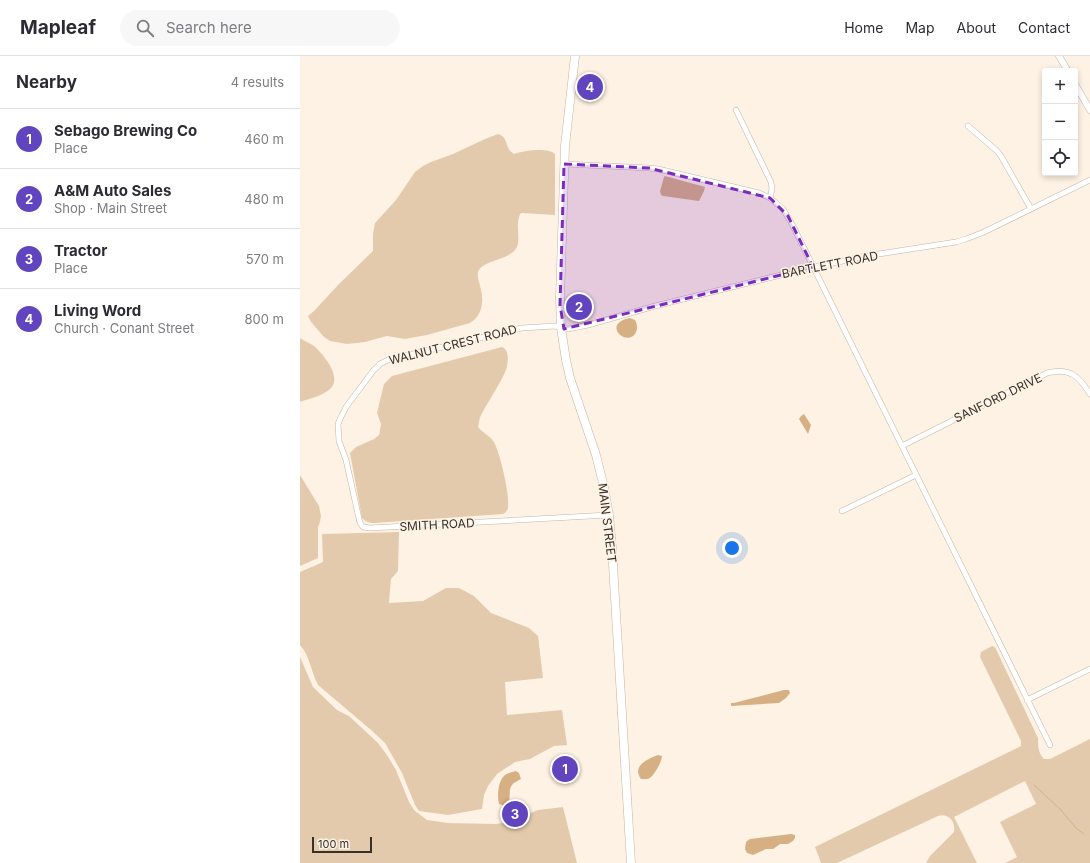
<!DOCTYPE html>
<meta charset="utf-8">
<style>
:root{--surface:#fff;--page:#f7f7f7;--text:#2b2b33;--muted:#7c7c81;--line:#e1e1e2;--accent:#6145be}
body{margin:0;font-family:Inter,sans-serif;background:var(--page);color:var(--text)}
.controls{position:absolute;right:12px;top:12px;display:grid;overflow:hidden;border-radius:4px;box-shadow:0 2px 6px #0003}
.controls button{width:36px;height:36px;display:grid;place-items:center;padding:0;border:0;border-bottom:1px solid var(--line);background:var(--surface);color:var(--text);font:20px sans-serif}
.scale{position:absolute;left:12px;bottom:10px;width:60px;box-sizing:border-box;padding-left:4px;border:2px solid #37312a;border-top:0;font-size:11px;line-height:14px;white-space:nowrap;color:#37312a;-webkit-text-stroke:3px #fef2e4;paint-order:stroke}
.you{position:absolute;left:432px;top:492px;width:14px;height:14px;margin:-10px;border:3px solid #fff;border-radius:50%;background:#1a73e8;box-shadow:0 0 0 6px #1a73e833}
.badge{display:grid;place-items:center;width:26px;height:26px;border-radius:50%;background:var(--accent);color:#fff;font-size:13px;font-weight:700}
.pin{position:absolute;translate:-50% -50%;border:2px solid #fff;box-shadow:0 1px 4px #0006}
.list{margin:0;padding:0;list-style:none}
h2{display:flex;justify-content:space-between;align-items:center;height:52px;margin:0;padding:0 16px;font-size:17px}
h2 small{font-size:13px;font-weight:400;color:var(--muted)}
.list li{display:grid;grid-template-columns:26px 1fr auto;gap:12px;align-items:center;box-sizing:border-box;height:60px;padding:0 16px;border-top:1px solid var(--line)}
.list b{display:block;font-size:15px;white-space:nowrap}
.list p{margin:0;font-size:13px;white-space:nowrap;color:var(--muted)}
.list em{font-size:13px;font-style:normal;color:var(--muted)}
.icon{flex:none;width:22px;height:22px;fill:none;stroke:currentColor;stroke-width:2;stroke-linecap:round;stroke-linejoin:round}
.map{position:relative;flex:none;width:790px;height:807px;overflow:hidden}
header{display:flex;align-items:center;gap:24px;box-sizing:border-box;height:56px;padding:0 20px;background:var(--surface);border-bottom:1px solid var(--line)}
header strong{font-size:19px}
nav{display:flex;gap:22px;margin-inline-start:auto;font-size:14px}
.search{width:280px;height:36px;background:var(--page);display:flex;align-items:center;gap:10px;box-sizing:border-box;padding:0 14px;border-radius:22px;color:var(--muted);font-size:15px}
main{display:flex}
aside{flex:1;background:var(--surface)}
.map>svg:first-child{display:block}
.green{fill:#e4caac}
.water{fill:#d6b083}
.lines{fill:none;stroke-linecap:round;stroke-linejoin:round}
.stream{stroke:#d6b083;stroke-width:1}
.minor-casing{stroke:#c3b5a4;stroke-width:6}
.tertiary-casing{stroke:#c3b5a4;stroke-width:7}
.trunk-casing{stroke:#c3b5a4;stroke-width:9}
.minor{stroke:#fff;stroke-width:5}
.tertiary{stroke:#fff;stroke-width:6}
.trunk{stroke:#fff;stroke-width:8}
.marked{fill:#7b2cbf;fill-opacity:0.2;stroke:#7b2cbf;stroke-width:3;stroke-dasharray:8 5;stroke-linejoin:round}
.labels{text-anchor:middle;stroke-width:3;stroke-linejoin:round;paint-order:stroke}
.street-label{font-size:12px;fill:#37312a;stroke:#fef2e4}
</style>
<header>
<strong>Mapleaf</strong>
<div class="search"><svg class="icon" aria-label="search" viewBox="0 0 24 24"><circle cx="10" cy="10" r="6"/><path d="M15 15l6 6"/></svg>Search here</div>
<nav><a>Home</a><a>Map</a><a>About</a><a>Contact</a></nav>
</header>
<main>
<aside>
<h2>Nearby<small>4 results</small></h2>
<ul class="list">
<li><span class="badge">1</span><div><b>Sebago Brewing Co</b><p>Place</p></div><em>460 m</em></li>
<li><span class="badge">2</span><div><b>A&amp;M Auto Sales</b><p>Shop · Main Street</p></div><em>480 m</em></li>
<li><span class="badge">3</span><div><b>Tractor</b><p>Place</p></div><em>570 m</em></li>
<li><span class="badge">4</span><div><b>Living Word</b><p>Church · Conant Street</p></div><em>800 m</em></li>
</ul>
</aside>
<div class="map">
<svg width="790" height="807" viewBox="0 0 790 807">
<rect width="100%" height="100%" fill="#fef2e4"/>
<!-- green -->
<path class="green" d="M198,78C209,81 204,92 214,98C223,95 247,91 255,98V159L222,157L220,158C219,161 218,164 218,167C217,175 221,188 215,194C207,204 181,205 178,216C177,221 180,228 181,234C184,246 182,260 170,267L127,279L105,283L87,280L65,286L47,288L30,285L24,281L11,266L8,260L14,255L38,229L73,195V178L75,167L96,144L115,116L123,110L131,106L153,98L185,83Z
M0,282C4,285 10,287 14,290C23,298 42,320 31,332C23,340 11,342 0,346Z
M202,291C210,294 208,307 206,314C199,330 189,344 181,359C179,363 179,367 178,371C183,377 189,379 194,386C200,397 210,439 208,451C208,454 206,456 203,458L74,467C69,467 66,466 62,462L50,397L56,391L74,383L79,379L81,368L77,357L82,336L84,328L92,320Z
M0,419L19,450L21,460L20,466L18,471V502L0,510Z
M99,476L98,515L91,523L89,547L123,545L146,532H159L174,540L191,557L229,572L238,580L243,622L205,626L207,659L262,654L267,689L254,690L230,703L215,706L197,718L188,730L184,739L182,753L148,759L119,755L115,749L102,717L85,687L71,674L18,629C11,616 10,600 0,589V516L23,506L22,478Z
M692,590L695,591L738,682C738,690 738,697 744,703H750L790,683V807H705L717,801L700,766L736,748L725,725L654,761L677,807H626L630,800L654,776C656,765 648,757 638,760L537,807H521L515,791L721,690V685L680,601L681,596Z
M0,601L13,631L37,654L49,660L78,687L87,699L96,714L109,746L114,754L127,764L148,767L196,768L210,766L223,762L228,758L238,754L263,751L277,807H0Z"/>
<!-- water -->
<path class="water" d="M365,120L405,131L404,135L399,145L363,140L361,139L360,135L364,121Z
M330,262L335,264C337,268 338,272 336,276C328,293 300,268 330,262Z
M504,358L511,369L508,378L499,363L501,360Z
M484,634H489L490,637L486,642L479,647L431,650V647H434Z
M358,699L362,700C362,705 355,718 351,721C348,724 344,723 341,723C331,710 349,702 358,699Z
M216,715L219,717L221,723C218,725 214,726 212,729C207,735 213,745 205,750L199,748C197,740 198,726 204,720C207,717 212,716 216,715Z
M491,778L495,779V782L493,785L488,788H480L473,793H466L453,799L447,797L445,793L446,786L450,783Z"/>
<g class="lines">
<!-- stream -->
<path class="stream" d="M734,729L761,754L776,772L784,778"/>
<defs>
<path id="minor" d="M436,54L471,126L472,133L470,142L483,153L492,168L750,689
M668,70L697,95L701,100L731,153
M264,108L349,112L358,113L459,137L470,142
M602,390L747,317C769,311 779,320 790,338
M542,455L616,419
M309,459L70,472L63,471L60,467L46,404L39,385L38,368L41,361L46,351L73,315L80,308L88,304L209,275L222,272L255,270L261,272L268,273L288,269L355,250L501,214L566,200L656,186L666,183L684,176L790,124
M727,644L790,613"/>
<path id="tertiary" d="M759,0L768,15
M775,28L790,54"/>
<path id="trunk" d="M275,0L265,90L260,242L261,272L266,304L270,322L296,399L304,431L309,459L312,492L331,807"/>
</defs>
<!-- minor casing -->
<use href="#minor" class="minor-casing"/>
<!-- tertiary casing -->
<use href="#tertiary" class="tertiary-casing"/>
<!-- trunk casing -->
<use href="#trunk" class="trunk-casing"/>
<!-- minor -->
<use href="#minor" class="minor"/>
<!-- tertiary -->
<use href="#tertiary" class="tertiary"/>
<!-- trunk -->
<use href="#trunk" class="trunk"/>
</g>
<!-- marked area -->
<path class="marked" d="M264,108L349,112L470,142L488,160L513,211L264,273L260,249Z"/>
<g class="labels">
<!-- street labels -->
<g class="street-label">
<text transform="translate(530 209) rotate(-11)" y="4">BARTLETT ROAD</text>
<text transform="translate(153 289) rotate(-14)" y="4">WALNUT CREST ROAD</text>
<text transform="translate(698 342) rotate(-26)" y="4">SANFORD DRIVE</text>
<text transform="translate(307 467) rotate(83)" y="4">MAIN STREET</text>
<text transform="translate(137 469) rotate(-3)" y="4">SMITH ROAD</text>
</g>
</g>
</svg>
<div class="controls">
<button>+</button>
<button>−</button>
<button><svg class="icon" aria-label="locate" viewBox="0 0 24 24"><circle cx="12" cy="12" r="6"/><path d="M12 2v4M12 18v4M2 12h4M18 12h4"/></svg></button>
</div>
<div class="scale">100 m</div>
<div class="you"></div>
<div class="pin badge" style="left:265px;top:713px">1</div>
<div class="pin badge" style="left:279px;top:251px">2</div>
<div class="pin badge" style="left:215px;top:758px">3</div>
<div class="pin badge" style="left:290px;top:31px">4</div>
</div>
</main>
